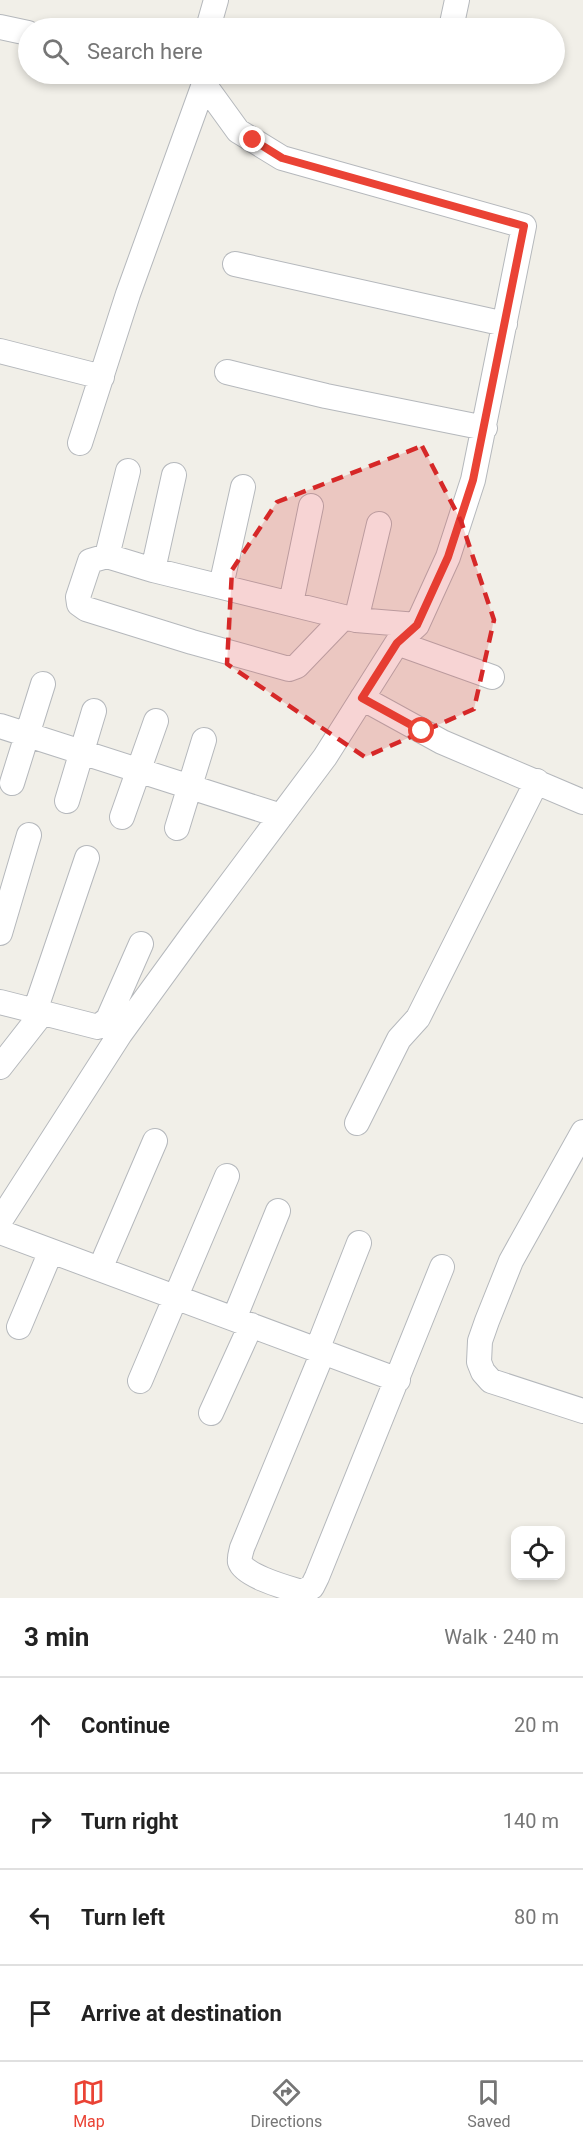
<!DOCTYPE html>
<meta charset="utf-8">
<style>
:root{--surface:#fff;--page:#f6f6f6;--text:#222;--muted:#767676;--line:#e0e0e0;--accent:#ea4335}
body{margin:0;font-family:Roboto,sans-serif;background:var(--page);color:var(--text)}
.controls{position:absolute;right:18px;bottom:18px;display:grid;overflow:hidden;border-radius:12px;box-shadow:0 3px 9px #0003}
.controls button{width:54px;height:54px;display:grid;place-items:center;padding:0;border:0;border-bottom:2px solid var(--line);background:var(--surface);color:var(--text);font:30px sans-serif}
.stop{position:absolute;width:18px;height:18px;margin:-14px;border:4px solid #ea4335;border-radius:50%;background:#fff}
.stop.end{background:#ea4335;border-color:#fff;box-shadow:0 2px 6px #0008}
.list{margin:0;padding:0;list-style:none}
h2{display:flex;justify-content:space-between;align-items:center;height:78px;margin:0;padding:0 24px;font-size:26px}
h2 small{font-size:20px;font-weight:400;color:var(--muted)}
.list li{display:grid;grid-template-columns:39px 1fr auto;gap:18px;align-items:center;box-sizing:border-box;height:96px;padding:0 24px;border-top:2px solid var(--line)}
.list b{display:block;font-size:22px;white-space:nowrap}
.list em{font-size:20px;font-style:normal;color:var(--muted)}
.icon{flex:none;width:33px;height:33px;fill:none;stroke:currentColor;stroke-width:2;stroke-linecap:round;stroke-linejoin:round}
.map{position:relative;flex:none;width:583px;height:1598px;overflow:hidden}
.search{position:absolute;background:var(--surface);box-shadow:0 3px 9px #0003;left:18px;right:18px;top:18px;height:66px;display:flex;align-items:center;gap:15px;box-sizing:border-box;padding:0 21px;border-radius:33px;color:var(--muted);font-size:22px}
.sheet{height:462px;background:var(--surface)}
nav{display:flex;justify-content:space-around;align-items:center;box-sizing:border-box;height:84px;border-top:2px solid var(--line);background:var(--surface);font-size:16px;color:var(--muted)}
nav a{display:grid;justify-items:center;gap:3px}
nav .on{color:var(--accent)}
.map>svg:first-child{display:block}
.lines{fill:none;stroke-linecap:round;stroke-linejoin:round}
.minor-casing{stroke:#b5b8bc;stroke-width:26}
.minor{stroke:#fff;stroke-width:24}
.route{stroke:#ea4335;stroke-width:8}
.marked{fill:#d62828;fill-opacity:0.2;stroke:#d62828;stroke-width:4.5;stroke-dasharray:12 8;stroke-linejoin:round}
</style>
<div class="map">
<svg width="583" height="1598" viewBox="0 0 583 1598">
<rect width="100%" height="100%" fill="#f1efe8"/>
<g class="lines">
<defs>
<path id="minor" d="M0,27L28,33
M208,28L216,0
M451,28L457,0
M235,264L505,324
M0,351L102,377
M227,372L326,396L485,428
M80,443L128,294L204,84
M107,556L128,471
M153,570L174,475
M221,586L243,487
M291,603L311,506
M344,617L297,666L289,669L192,642L86,609L79,604L78,597L90,561L107,556L153,570L356,620L417,625
M356,620L379,524
M397,643L492,677
M362,698L442,742L583,802
M0,726L281,816
M12,783L43,684
M67,801L94,711
M122,817L156,721
M177,828L204,740
M0,933L29,835
M0,1002L98,1027L108,1019L141,944
M35,1011L87,858
M0,1067L43,1012
M357,1123L399,1039L418,1018L537,781
M583,1132L511,1261L487,1321L480,1341L479,1362L483,1372L491,1381L583,1411
M0,1221L120,1034L192,935L325,757L397,643L417,625L448,557L473,480L524,226L282,158L238,131L204,84L203,74
M0,1232L398,1380
M100,1269L155,1141
M234,1319L278,1211
M19,1327L51,1251
M317,1350L359,1243
M323,1352L242,1548C241,1552 239,1558 240,1562C244,1576 288,1588 301,1592L312,1587L317,1577L442,1267
M140,1381L227,1176
M211,1413L251,1325"/>
</defs>
<!-- minor casing -->
<use href="#minor" class="minor-casing"/>
<!-- minor -->
<use href="#minor" class="minor"/>
</g>
<g class="lines">
<!-- route -->
<path class="route" d="M253,140L282,158L524,226L473,480L448,557L417,625L397,643L362,698L422,731"/>
</g>
<!-- marked area -->
<path class="marked" d="M422,446L461,521L494,620L474,709L365,757L227,664L232,570L277,502Z"/>
</svg>
<div class="controls">
<button><svg class="icon" aria-label="locate" viewBox="0 0 24 24"><circle cx="12" cy="12" r="6"/><path d="M12 2v4M12 18v4M2 12h4M18 12h4"/></svg></button>
</div>
<div class="stop" style="left:422px;top:731px"></div>
<div class="stop end" style="left:253px;top:140px"></div>
<div class="search"><svg class="icon" aria-label="search" viewBox="0 0 24 24"><circle cx="10" cy="10" r="6"/><path d="M15 15l6 6"/></svg>Search here</div>
</div>
<section class="sheet">
<h2>3 min<small>Walk · 240 m</small></h2>
<ul class="list">
<li><svg class="icon" aria-label="ahead" viewBox="0 0 24 24"><path d="M12 20V5M6 11l6-6 6 6"/></svg><div><b>Continue</b></div><em>20 m</em></li>
<li><svg class="icon" aria-label="right" viewBox="0 0 24 24"><path d="M7 20v-9h11M14 6l5 5-5 5"/></svg><div><b>Turn right</b></div><em>140 m</em></li>
<li><svg class="icon" aria-label="left" viewBox="0 0 24 24"><path d="M17 20v-9H6M10 6l-5 5 5 5"/></svg><div><b>Turn left</b></div><em>80 m</em></li>
<li><svg class="icon" aria-label="arrive" viewBox="0 0 24 24"><path d="M6 21V4h12l-3 4 3 4H6"/></svg><div><b>Arrive at destination</b></div></li>
</ul>
</section>
<nav>
<a class="on"><svg class="icon" aria-label="map" viewBox="0 0 24 24"><path d="M3 6l6-2 6 2 6-2v14l-6 2-6-2-6 2zM9 4v14M15 6v14"/></svg>Map</a>
<a><svg class="icon" aria-label="directions" viewBox="0 0 24 24"><path d="M12 3l9 9-9 9-9-9zM9 14v-3h6M13 9l2 2-2 2"/></svg>Directions</a>
<a><svg class="icon" aria-label="saved" viewBox="0 0 24 24"><path d="M7 4h10v16l-5-4-5 4z"/></svg>Saved</a>
</nav>
